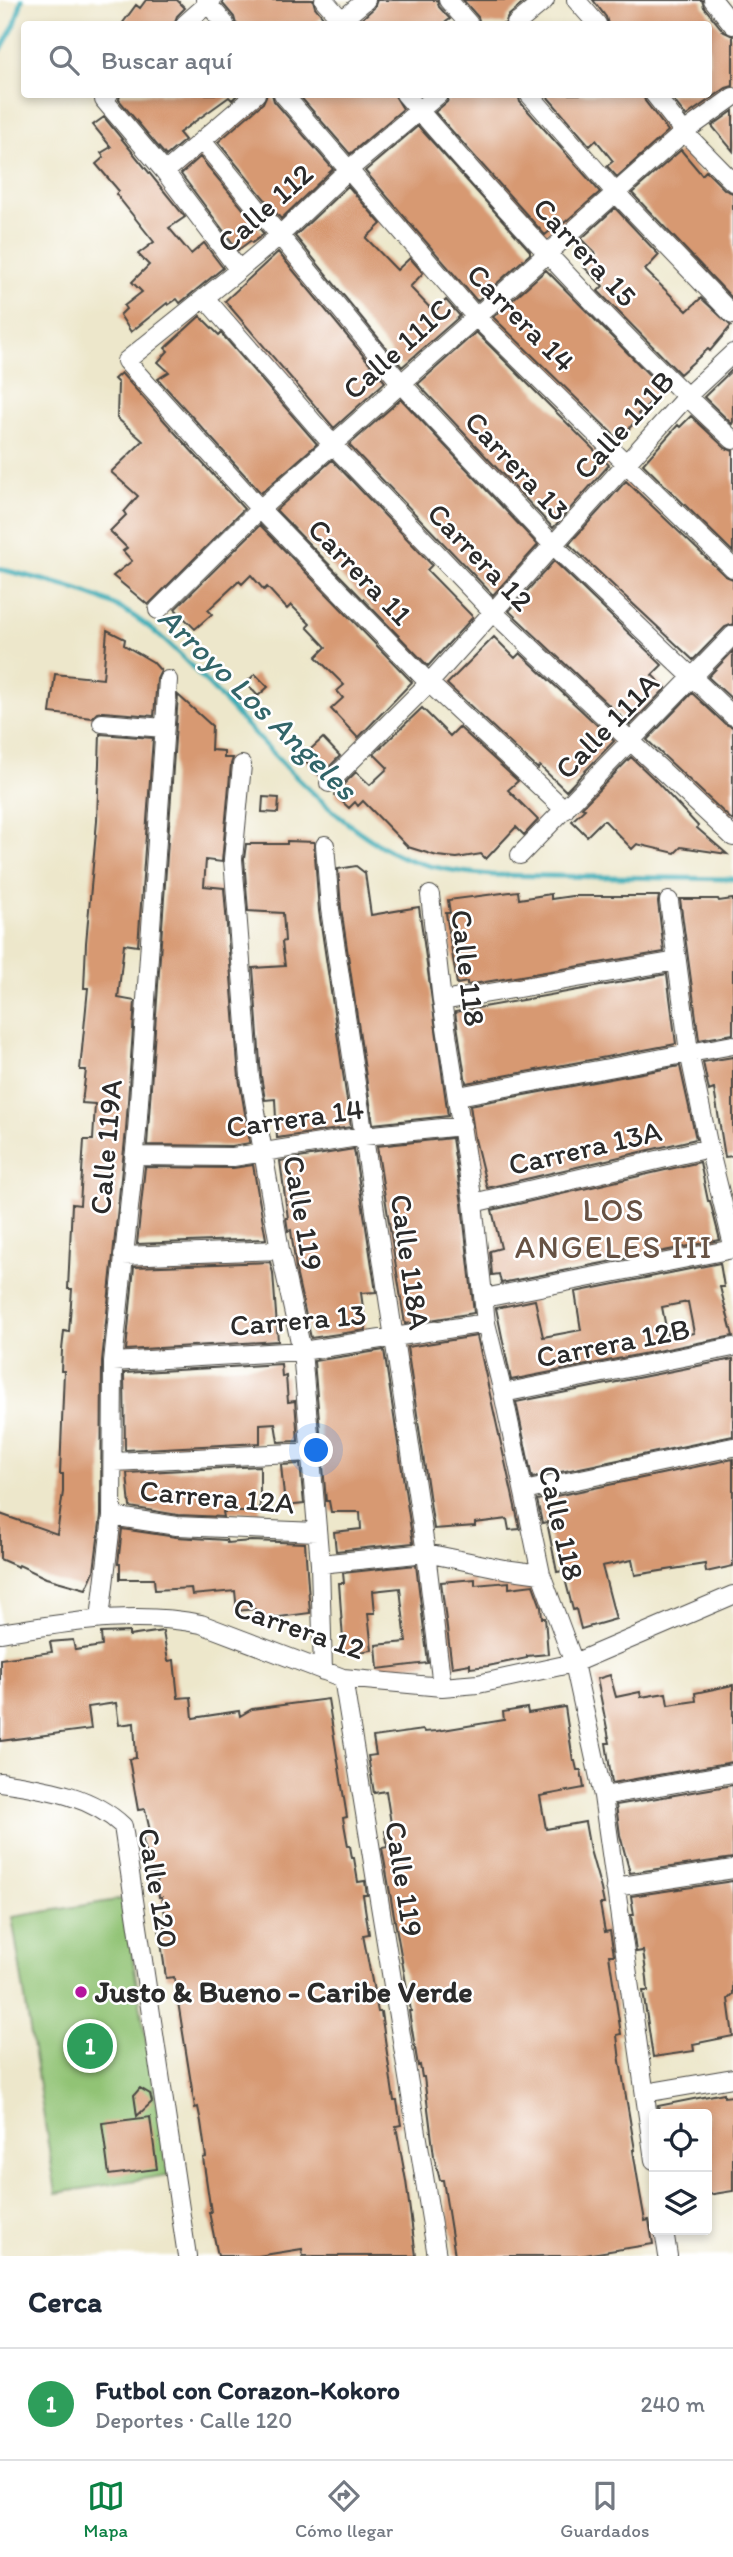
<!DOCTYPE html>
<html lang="es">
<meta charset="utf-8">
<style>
:root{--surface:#fff;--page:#f6f6f7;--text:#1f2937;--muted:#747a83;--line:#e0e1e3;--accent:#0b8043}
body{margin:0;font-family:Itim,sans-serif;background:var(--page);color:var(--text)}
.controls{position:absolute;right:21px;bottom:21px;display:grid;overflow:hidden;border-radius:7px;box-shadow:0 4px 10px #0003}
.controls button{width:63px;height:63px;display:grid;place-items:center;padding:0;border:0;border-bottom:2px solid var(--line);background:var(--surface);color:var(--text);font:35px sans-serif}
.you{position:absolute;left:317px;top:1451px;width:24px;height:24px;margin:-18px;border:5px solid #fff;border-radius:50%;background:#1a73e8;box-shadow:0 0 0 10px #1a73e833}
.badge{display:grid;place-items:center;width:46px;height:46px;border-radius:50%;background:var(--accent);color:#fff;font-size:23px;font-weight:700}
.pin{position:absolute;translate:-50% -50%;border:4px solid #fff;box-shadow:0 2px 7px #0006}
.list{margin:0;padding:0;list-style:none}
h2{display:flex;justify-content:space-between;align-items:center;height:91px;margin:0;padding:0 28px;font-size:30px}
h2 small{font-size:23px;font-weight:400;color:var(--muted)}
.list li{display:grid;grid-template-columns:46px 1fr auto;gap:21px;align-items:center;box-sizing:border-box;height:112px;padding:0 28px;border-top:2px solid var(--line)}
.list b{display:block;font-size:26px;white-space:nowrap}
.list p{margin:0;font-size:23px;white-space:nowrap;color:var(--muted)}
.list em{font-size:23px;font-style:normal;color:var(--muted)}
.icon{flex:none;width:38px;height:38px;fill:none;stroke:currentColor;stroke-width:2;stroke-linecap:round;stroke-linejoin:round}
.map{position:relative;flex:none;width:733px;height:2256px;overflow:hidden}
.search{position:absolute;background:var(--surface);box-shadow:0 4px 10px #0003;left:21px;right:21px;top:21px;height:77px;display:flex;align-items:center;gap:18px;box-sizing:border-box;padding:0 24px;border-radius:7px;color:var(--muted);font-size:26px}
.sheet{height:203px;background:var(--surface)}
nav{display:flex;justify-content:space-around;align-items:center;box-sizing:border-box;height:98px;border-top:2px solid var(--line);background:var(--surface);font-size:19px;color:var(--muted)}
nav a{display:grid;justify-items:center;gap:4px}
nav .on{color:var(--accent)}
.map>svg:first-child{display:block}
.green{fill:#91c374;stroke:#5e7750;stroke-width:2}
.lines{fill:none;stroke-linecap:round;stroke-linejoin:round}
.stream{stroke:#3bacb5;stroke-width:5}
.building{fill:#d79972;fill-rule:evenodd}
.minor-casing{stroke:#484743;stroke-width:20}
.minor{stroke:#fff;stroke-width:18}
.poi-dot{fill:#b5179e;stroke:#fff;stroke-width:2.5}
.labels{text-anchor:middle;stroke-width:5;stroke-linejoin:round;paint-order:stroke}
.street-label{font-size:30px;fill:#2b2b2b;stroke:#fff}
.poi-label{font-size:30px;font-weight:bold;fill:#2b2b2b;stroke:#fff;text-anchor:start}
.water-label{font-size:32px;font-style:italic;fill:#326569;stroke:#fff}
.neighbourhood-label{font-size:32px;letter-spacing:2px;fill:#675244;stroke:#fff}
</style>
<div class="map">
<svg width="733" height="2256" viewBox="0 0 733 2256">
<rect width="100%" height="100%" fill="#fff"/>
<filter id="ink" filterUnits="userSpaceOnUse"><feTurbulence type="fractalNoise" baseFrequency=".0143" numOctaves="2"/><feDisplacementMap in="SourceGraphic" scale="14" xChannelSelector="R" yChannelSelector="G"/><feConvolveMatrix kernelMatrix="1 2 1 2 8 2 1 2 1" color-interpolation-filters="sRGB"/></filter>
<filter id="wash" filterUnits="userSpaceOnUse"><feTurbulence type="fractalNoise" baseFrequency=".00686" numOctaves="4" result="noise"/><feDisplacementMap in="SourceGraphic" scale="28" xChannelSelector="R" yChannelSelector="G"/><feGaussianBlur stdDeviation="1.57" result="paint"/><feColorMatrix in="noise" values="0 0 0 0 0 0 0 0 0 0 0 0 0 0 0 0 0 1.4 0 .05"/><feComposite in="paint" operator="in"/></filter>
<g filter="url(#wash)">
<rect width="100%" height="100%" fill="#ede7cb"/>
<!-- green -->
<path class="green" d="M123,1899L168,2175L56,2193L12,1917Z"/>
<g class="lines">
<!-- stream -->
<path class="stream" d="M0,51L15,24L22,0
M0,569C46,581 95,590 135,617C163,636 186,660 209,685C262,740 340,836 413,861C438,869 465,873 491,875L733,879"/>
</g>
<g id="blocks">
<!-- building -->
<path class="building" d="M146,0H177L185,8L177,16L174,24H122L136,5L140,8Z
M223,0H313L315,7L323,17L314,24H236L234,17L223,4Z
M377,0H437L439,7L450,19L443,24H356L374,8Z
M463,0H527L508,16L505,24H480L478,17Z
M593,0H702L704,7L724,32L733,36V86L726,88L686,116L669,94H709V24H608L606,17Z
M120,94H238L232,100L229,97L179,133L185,140L166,156L119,100Z
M267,94H272L274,101L333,169L281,219L218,142L263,103Z
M298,94H394L403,109L350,154Z
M450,94H518L520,102L600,192L564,223L562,221L545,235L435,112L447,102Z
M545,94H643L645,101L668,131L617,177L607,166L613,161L596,140L590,146Z
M733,111V151L712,126Z
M104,117L185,217L169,228L191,254L204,243L223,268L180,303L177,299L168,305L167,303L131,332L120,315L126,309L124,306L142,292L132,282L149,265L138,254L154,242L116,194L119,191L96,164L104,157L101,153L111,147L93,125Z
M418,126L530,251V254L477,301L365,171Z
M681,150L702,175L706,171L725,190L733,193V299L632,193Z
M200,157L264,234L252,243L250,241L238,250L181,174Z
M348,186L381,224L366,238L397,270L410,258L423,273L410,287L434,312L446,300L460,316L402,367L295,236Z
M615,208L659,255L645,270L687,311L701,298L731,326L710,351L708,349L680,374L598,291L603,286L583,266L595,253L581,239Z
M278,252L385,382L334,428L225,301Z
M546,270L664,390L638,414L640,416L619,440L493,317Z
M200,316L219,335L221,333L317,444L261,493L158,379L169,372L158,362L168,351L165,348Z
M476,332L609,465L553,528L418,384Z
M733,369V422L732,424L704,397Z
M121,373L244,509L148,605L113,576L132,561L123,551L127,548L110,531L126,515L124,512L138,496L111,472L143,441L117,418L118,383L114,379Z
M401,399L538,545L493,595L349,445Z
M691,416L725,448L733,451V552L643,464L678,425L680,427Z
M332,460L432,565L427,570L473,617L428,666L276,510Z
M626,481L725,576L733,579V624L725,627L693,660L569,544Z
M260,525L412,682L358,738L331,709L343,698L337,691L344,685L316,657L326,647L307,627L310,624L291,605L287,609L267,587L264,590L251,575L242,584L239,581L208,610L212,614L195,629L175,609Z
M554,561L662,665L652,675L666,688L630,725L509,611Z
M107,630L125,639L124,645L153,662L161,671L157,679L154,716L103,712L97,713L92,718L50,713L55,674L103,679Z
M494,637L515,658L520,653L614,741L566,791L540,766L538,769L447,684Z
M733,651V700L708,677Z
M255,674L268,687L258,696L246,683Z
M692,693L725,724L733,727V821L647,740Z
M178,695L212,726L211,750L224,751V758H233L231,764L222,862L206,860L204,886L224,888L239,1078L250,1143L232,1146L147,1145Z
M422,708L450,736L459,727L518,781L508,790L538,820L524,835L516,827L486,859L481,854L457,858L437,856L408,847L363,801L358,806L355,802L349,808L335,795L336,792L356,772L370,785L388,768L374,754Z
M100,734L153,738L138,946L124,944L118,998L135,1001L126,1130L102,1361L101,1515L94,1571L86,1589L46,1578L19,1565L18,1567L0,1559V1514L57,1534L63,1492V1474H60L64,1371H61L62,1350L64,1331L69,1332L72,1289H68L72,1204L80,1205L84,1140H93L95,1104L82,1103L86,1070H80L88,988H84L86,943L97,821Z
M323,738L340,756L320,776L302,757Z
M631,757L654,779L698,826L697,828L727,854L681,847L675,853L637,844L632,849L605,821H602L587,836L572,821L585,809L582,807Z
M263,797L279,798L278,813L262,812Z
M287,841L314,842L319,911L351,1127L277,1138L275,1099L265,1100L261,1076L253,968L285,966L282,942L285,941L283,913L248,911L244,859L246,844H287Z
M356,866L365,873L371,915L419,907L448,1116L373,1124L341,908L338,869Z
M518,891L519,899L551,894V899L572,896H659L658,902L664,952L467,985V982L457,984L446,913H450L448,900Z
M680,899H718L719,901L733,899V1034L699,1040Z
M667,974L676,1044L466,1083L455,1012Z
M733,1057V1156L725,1157L714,1089L709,1091L703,1062Z
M680,1066L696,1139L487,1188L475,1139L470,1105Z
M452,1138L462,1204L474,1313L405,1324L377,1146Z
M354,1149L376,1292L361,1293L366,1330L311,1338L297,1276L291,1230L288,1231L286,1218H288L280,1161Z
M700,1162L708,1201H710L720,1240L501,1283L499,1274L492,1275L490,1251L501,1248L492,1210Z
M253,1165L266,1239L137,1244L145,1167L233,1168Z
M270,1262L273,1273L278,1341L126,1350L134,1267Z
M720,1263L724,1287H720L733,1336L511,1380L496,1308L535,1300L543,1337L581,1330L575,1292ZM688,1302L694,1333L668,1338L662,1307Z
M477,1336L520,1529L509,1530L507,1519L475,1523V1526L434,1529L407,1347Z
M384,1350L413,1543L336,1551L334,1532L361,1529L360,1512H331L329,1501H326L314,1361Z
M733,1359V1436L532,1478L516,1402Z
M281,1364L282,1377L286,1376L288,1402L295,1401L298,1441L278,1442L275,1423L260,1424V1443L125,1450L124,1373Z
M733,1459V1566L706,1572L705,1564L635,1575L632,1560L602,1566L616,1619L581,1629L576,1609L573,1610L563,1571L557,1572L547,1522L542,1523L537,1500Z
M300,1464L304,1504L285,1506L281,1465Z
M260,1466V1512H223L224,1517L178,1515L130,1507L127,1473Z
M122,1529L176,1537L226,1540L227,1543L251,1541L305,1543L310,1613L257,1620L255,1609L237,1611L235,1591L192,1595L191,1588L155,1590L154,1579H120V1564H118Z
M416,1565L428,1663L378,1669L376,1645L406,1642L400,1588L373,1591L375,1613H368L372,1650L344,1654L339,1583H344L343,1573Z
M475,1579V1585L509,1582V1588L533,1585L541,1607L542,1618H545L548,1654L527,1656V1658L488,1666L470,1668V1664L452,1667L441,1582Z
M163,1631L168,1661L174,1660L178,1698L191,1697L193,1718L239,1711L240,1716L252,1709L328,1699L347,1817L343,1818L348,1846H350L352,1858H354L358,1882L365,1881L367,1895H363L369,1934L363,1935L378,2012H381L394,2101H397L401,2125L396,2126L406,2181L416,2256H303L302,2249L258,2256H218L209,2212H211L203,2158L206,2157L201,2122L198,2107L195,2108L174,1977L166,1978L159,1928L167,1926L162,1897H159L156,1874H150L142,1836L151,1835L145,1809L138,1810L129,1759L136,1758L134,1723L119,1725L116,1703L88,1707L91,1729L0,1741V1659L52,1652L50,1642L73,1640L75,1650L102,1646L101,1633L129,1632V1636Z
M610,1675L616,1697L640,1692L641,1697L666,1693L668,1705L696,1701L695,1693L733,1685V1762L612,1783L606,1743H610L597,1679Z
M565,1707L573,1761H575L577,1770H581L584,1788L540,1796L546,1829L585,1822L590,1850L601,1889L604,1904H600L605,1932L610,1931L614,1955H609L621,2034L617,2035L620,2061L635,2150H633L640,2193L645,2221L649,2220L653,2244L579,2256H455L443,2180H440L434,2156L424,2077H422L420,2065L418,2066L409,2011H411L382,1848L388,1847L385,1831L392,1830L386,1791L374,1793L368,1756L376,1755L373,1737L423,1730L424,1732L437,1731L504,1720L503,1712L527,1708L528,1713Z
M733,1785V1858L630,1873L620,1835L616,1805Z
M733,1881V1994L728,1999L733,2036L693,2044L694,2051L653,2057L643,1991H648L647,1978L643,1951L636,1952L631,1915H634L631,1896Z
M140,2088L150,2094L152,2102L137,2116L134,2095Z
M724,2093V2097L733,2096V2191L707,2195V2114H659L658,2106Z
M150,2117L157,2169L109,2175L102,2123Z"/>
</g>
</g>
<g filter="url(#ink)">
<use href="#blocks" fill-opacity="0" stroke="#484743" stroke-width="2"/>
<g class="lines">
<defs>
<path id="minor" d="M205,0L225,24
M324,0L345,24
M448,0L469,24
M576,0L597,24
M713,0L733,25
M185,24L212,0
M337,24L366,0
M516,24L545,0
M109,94L104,100L165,172L239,270
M283,94L475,316L733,568
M405,94C509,215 616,332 733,440
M439,94L347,171L279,236L239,270L126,361L260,509L429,683L565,810
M529,94L616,193L733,315
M654,94L684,132L733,182
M202,141L400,382L553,545L733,716
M165,172L256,94
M205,298L332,444L493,612L733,837
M158,610L260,509L684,132L733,97
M102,723L164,728
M242,765L233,859L250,1077L280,1250L302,1351L320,1564L323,1671
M329,783L429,683L686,397L733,353
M325,845L330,909L426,1553L442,1687
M520,855L733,635
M430,895L442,1001L473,1203L486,1323L503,1393L541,1574L574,1663L603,1796L654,2160
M669,901L689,1052L709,1148L733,1245
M442,1001L677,961
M458,1096L733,1045
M134,1156L233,1157L364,1136L462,1126
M473,1203L709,1148
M123,1256L280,1250
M484,1298L733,1249
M113,1362L302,1351L486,1323
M503,1393L733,1347
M114,1462L312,1452
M524,1491L733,1447
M112,1516L177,1526L317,1532
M320,1564L426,1553L504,1569L541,1574
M100,1619L112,1516L113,1362L137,1131L168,680
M0,1633C66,1623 135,1610 201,1624L343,1678L442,1687L478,1684L574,1663L733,1595
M343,1678L437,2256
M0,1782C44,1789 89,1794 123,1826L187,2256
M603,1796L733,1773
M615,1887L733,1869
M645,2093L733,2078
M664,2230L668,2256"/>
</defs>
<!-- minor casing -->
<use href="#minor" class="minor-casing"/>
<!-- minor -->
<use href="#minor" class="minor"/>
</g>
</g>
<!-- markers -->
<circle class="poi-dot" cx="81" cy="1992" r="7"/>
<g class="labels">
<!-- street labels -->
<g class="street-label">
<text transform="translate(265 208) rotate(-42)" y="10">Calle 112</text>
<text transform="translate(585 252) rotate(47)" y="10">Carrera 15</text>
<text transform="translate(521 318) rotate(45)" y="10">Carrera 14</text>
<text transform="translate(397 349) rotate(-42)" y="10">Calle 111C</text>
<text transform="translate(624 425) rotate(-48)" y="10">Calle 111B</text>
<text transform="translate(517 466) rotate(47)" y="10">Carrera 13</text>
<text transform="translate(480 557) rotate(46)" y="10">Carrera 12</text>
<text transform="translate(360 572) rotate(46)" y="10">Carrera 11</text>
<text transform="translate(607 726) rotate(-46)" y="10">Calle 111A</text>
<text transform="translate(468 968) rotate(83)" y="10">Calle 118</text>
<text transform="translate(295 1118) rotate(-8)" y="10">Carrera 14</text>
<text transform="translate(106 1147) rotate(-85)" y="10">Calle 119A</text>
<text transform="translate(585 1148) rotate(-13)" y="10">Carrera 13A</text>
<text transform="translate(303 1213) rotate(80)" y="10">Calle 119</text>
<text transform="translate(410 1262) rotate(82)" y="10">Calle 118A</text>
<text transform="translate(298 1320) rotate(-5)" y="10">Carrera 13</text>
<text transform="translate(613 1343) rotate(-11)" y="10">Carrera 12B</text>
<text transform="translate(217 1497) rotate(5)" y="10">Carrera 12A</text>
<text transform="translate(561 1523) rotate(77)" y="10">Calle 118</text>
<text transform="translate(299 1628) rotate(19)" y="10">Carrera 12</text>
<text transform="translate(404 1879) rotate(81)" y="10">Calle 119</text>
<text transform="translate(158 1888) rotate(80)" y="10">Calle 120</text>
</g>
<!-- poi labels -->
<g class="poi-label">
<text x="95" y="2002">Justo &amp; Bueno - Caribe Verde</text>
</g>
<!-- water labels -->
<g class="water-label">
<text transform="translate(258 703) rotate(44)" y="11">Arroyo Los Angeles</text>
</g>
<!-- neighbourhood labels -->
<g class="neighbourhood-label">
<text x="614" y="1221">LOS<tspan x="614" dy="37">ANGELES III</tspan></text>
</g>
</g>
</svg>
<div class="controls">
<button><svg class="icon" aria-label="locate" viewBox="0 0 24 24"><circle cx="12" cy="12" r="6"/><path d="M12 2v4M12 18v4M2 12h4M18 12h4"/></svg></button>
<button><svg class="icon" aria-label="layers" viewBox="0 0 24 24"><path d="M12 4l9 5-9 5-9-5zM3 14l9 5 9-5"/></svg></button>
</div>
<div class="you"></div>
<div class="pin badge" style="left:90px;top:2046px;background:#2e9e5b">1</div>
<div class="search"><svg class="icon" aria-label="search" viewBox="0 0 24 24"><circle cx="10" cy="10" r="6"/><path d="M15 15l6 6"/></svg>Buscar aquí</div>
</div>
<section class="sheet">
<h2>Cerca<small></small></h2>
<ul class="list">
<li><span class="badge" style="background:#2e9e5b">1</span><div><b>Futbol con Corazon-Kokoro</b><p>Deportes · Calle 120</p></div><em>240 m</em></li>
</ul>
</section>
<nav>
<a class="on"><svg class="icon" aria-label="map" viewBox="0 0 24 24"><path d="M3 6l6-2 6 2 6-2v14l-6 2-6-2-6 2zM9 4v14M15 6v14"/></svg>Mapa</a>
<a><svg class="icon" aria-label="directions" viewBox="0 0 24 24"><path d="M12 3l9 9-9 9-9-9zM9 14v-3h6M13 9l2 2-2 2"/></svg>Cómo llegar</a>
<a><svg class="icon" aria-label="saved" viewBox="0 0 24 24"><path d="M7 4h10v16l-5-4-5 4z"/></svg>Guardados</a>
</nav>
